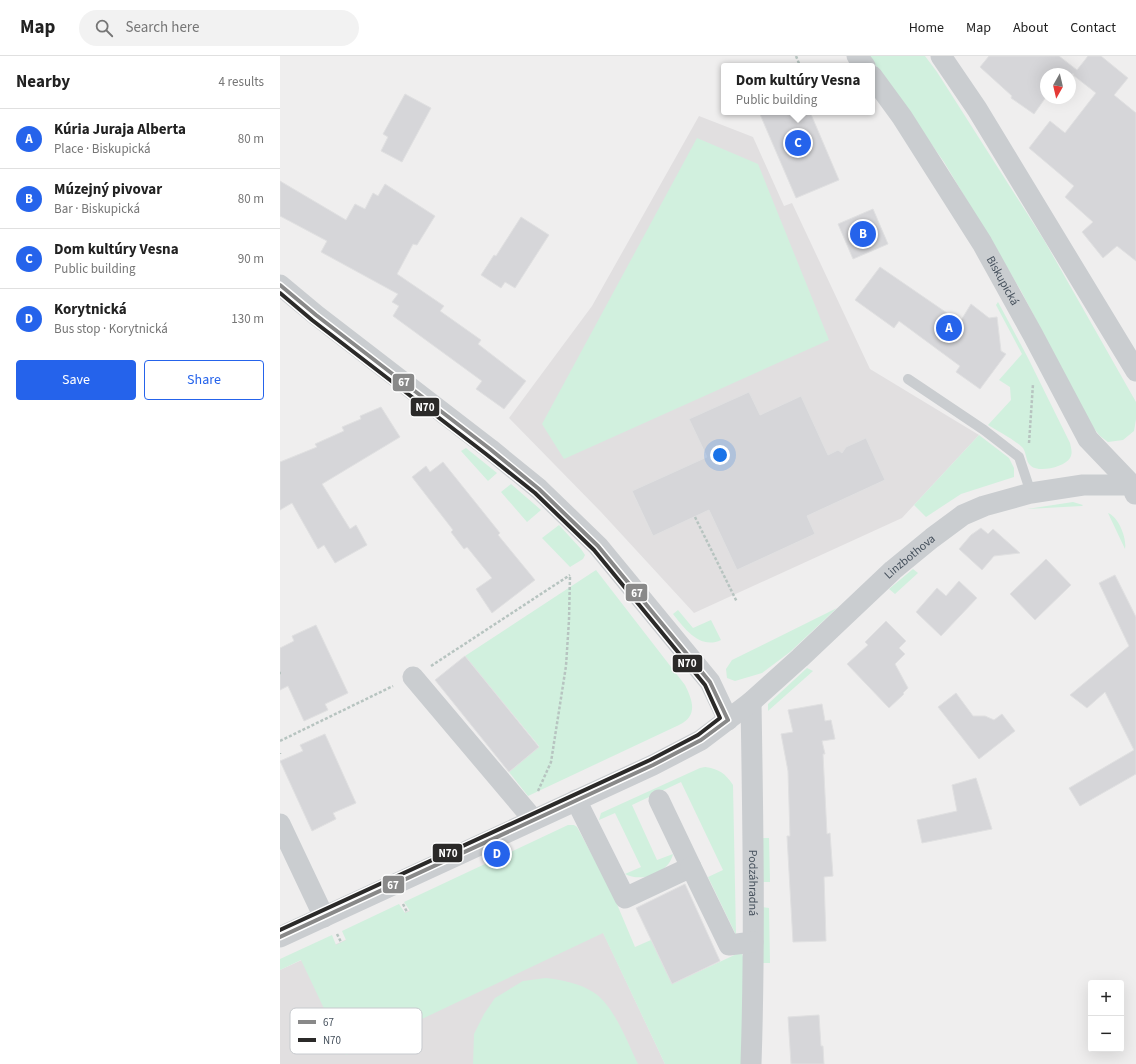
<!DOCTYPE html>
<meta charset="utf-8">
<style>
:root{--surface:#fff;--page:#f2f2f2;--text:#222;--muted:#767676;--line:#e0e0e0;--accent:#2563eb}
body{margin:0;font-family:"Source Sans 3",sans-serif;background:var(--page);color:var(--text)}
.controls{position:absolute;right:12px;bottom:12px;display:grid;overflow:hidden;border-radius:4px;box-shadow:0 4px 16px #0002}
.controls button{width:36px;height:36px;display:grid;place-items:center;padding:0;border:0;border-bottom:1px solid var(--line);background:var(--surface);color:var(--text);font:20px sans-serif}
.compass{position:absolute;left:760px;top:12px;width:36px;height:36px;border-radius:50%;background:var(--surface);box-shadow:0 4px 16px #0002;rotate:188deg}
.you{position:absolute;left:440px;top:399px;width:14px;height:14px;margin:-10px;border:3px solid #fff;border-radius:50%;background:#1a73e8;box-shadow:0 0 0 6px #1a73e833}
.badge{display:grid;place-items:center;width:26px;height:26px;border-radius:50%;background:var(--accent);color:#fff;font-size:13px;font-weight:700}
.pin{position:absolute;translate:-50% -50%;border:2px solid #fff;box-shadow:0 1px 4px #0006}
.popup{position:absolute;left:441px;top:7px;width:154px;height:52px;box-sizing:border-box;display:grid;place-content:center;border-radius:4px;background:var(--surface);filter:drop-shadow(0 1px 3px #0005);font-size:13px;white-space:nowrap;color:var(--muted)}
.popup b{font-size:15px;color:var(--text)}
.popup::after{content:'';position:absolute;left:50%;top:100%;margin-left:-8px;border:8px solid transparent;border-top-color:var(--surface)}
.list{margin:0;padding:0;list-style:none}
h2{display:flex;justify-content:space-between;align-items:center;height:52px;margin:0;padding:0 16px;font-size:17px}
h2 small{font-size:13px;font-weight:400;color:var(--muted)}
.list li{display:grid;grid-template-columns:26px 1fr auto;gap:12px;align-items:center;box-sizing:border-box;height:60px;padding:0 16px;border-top:1px solid var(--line)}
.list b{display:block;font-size:15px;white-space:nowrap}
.list p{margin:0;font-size:13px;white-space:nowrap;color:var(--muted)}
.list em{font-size:13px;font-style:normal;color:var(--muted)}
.actions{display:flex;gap:8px;padding:12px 16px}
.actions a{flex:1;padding:9px 0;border:1px solid var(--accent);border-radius:4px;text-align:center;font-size:14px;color:var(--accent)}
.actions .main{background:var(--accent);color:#fff}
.icon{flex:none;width:22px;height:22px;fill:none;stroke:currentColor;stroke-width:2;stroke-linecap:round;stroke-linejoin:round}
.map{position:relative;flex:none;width:856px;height:1008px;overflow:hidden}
header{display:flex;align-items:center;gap:24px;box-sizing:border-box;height:56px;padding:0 20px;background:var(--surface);border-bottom:1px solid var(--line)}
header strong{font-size:19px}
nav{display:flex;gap:22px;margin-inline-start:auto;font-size:14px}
.search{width:280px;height:36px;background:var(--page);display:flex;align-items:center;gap:10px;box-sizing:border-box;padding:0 14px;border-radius:22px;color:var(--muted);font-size:15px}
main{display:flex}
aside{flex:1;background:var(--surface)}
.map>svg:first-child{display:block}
.education{fill:#e1dfe0}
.green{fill:#d1f0de}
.building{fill:#d6d6d9;stroke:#e0e0e1}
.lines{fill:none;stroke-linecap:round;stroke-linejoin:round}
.path{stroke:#b7c4c0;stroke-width:2.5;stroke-dasharray:3 2;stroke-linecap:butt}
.service{stroke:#cacdd0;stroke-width:10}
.minor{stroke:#cacdd0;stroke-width:21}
.bus-1-casing{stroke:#fff;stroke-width:7}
.bus-2-casing{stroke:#fff;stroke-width:7}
.bus-1{stroke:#898989;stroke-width:4}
.bus-2{stroke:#2b2a29;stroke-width:4}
.labels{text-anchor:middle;stroke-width:3.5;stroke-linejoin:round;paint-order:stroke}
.street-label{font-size:12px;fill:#45505c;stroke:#fff}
.key{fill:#fff;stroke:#c7cace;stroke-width:1}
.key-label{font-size:11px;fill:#45505c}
.line-badge{stroke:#fff;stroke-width:1.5}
.badge-label{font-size:11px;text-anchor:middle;font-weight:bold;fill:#fff}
</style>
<header>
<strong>Map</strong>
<div class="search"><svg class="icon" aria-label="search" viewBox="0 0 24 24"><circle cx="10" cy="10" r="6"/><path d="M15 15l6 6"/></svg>Search here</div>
<nav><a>Home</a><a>Map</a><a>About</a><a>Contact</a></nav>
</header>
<main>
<aside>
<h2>Nearby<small>4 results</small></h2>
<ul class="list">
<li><span class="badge">A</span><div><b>Kúria Juraja Alberta</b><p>Place · Biskupická</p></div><em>80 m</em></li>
<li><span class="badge">B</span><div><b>Múzejný pivovar</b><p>Bar · Biskupická</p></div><em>80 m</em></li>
<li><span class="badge">C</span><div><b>Dom kultúry Vesna</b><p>Public building</p></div><em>90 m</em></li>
<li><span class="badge">D</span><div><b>Korytnická</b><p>Bus stop · Korytnická</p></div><em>130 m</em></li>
</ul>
<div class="actions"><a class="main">Save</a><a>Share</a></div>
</aside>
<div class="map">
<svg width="856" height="1008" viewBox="0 0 856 1008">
<rect width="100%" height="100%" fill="#efeeee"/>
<!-- education -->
<path class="education" d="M419,60L473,81L504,150L512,147L590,313L699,379L622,462L414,557L321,456L229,362L312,250Z
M280,785L385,1008H0V914Z"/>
<!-- green -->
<path class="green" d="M589,0H645L657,16L764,184L856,346V363L854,375L843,384L828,386L820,380L812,370L741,235L664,106Z
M417,82L478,108L549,284L284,403L262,368Z
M718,246L748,302L790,387C791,392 793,397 790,402C785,411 759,417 751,410C745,405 747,396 742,391C733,383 718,375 708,369L731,344L730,331L719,324L742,298L716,249Z
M699,379L729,402L734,412V421L681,438L646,461L634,449Z
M186,392L217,417L208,425L181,395Z
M231,428L261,454L247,466L221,436Z
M793,446L803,449L802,450L747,453Z
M828,457C839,461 847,483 845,493Z
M279,469L301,493L305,499L303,503L290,511L262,482Z
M633,513L638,517L615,538L609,533Z
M316,514L405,629C413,645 418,660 399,669L248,740L229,716L259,690L185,600Z
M557,552L510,596L482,617L455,625L447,622L446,613L452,604Z
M398,554L413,572L431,564L441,584C420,594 404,572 393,558Z
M527,612L533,615L488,655V648Z
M425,711C439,713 445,717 453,729L456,879L428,821L443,814L401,726L352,749L377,804L393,798C389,817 362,827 345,818L361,811L335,757L319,764L321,757L420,712Z
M288,769H294L297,771L331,834L355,891L371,884L392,928L461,896L464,903L463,961L461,1008H385L323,877L66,999L21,904L0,914V903L52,879L56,889L66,884L62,875L119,848L125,857L130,855L124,846Z
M482,782H489L490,826H482Z
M482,851L489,852L490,907H482Z
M266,922C282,924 299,927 313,936C334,949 347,986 358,1008H193L194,978L204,958L215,942L243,925Z"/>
<!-- building -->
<path class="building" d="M709,0H779L797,14L808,0H821L848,22L834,39L856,57V205L837,190L823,202L802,176L813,166L785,141L794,130L749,92L770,65L785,77L816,37L793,19L794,18H766V41L754,58L731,42L732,40L700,11Z
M125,38L151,52L122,106L101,95L108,81L103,78Z
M479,56H530L559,124L516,142Z
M0,125L66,164L75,148L85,153L93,137L98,140L105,128L155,160L137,189L133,188L117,218L164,250L160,255L201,284L198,288L246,325L224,353L196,333L202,325L113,260L119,250L112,246L118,238L41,196L47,185L0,160Z
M593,153L608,188L573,203L558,168Z
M241,161L269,179L235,232L225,226L221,232L201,219L214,199L216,200Z
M600,211L680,266L691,248L709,262L717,261L721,295L726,298L700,333L676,316L680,310L619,265L614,272L575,244Z
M469,336L480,359L521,340L548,399L558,394L562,397L566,391L586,382L605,424L527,460L535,478L457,514L429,454L373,480L352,435L427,401L409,363Z
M101,351L120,381L42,428L70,473L76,469L87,489L55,507L44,489L38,493L12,447L0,454V406L37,391L35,388L64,375L62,371L81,363L80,360Z
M163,406L220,477L218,479L255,524L212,557L196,533L212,522L187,491L184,493L171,476L173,474L132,421L146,410L150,416Z
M701,472L708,478L713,473L740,497L714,500L702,514L679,493L691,479Z
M766,503L791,529L755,564L730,538Z
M835,519L856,561V718L800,750L789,732L854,694L825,636L807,652L790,639L849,590L819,527Z
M679,525L697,542L661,580L636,556L657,532L666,540Z
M606,565L626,585L619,592L625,598L615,608L628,632L623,637L624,638L609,652L567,608L588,589L585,586Z
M36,569L68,637L45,648L48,654L24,665L8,630L0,634V592L14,585L12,580Z
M185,600L259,691L229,716L155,624Z
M676,637L693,660H705L714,664L722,658L735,675L699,703L658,651Z
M542,648L545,665L551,664L555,683L542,685L545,698H543L547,778L550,777L553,820L544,821L546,885L513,886L507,780H510L508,715L501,678L513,676L508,654Z
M45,678L76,747L53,757L56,763L32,775L0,705L23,695L20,689Z
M696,722L712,773L642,787L637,764L677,755L672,729Z
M405,828L440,905L392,928L356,852Z
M539,959L541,990H543L544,1008H511L508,961Z"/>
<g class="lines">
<!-- path -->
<path class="path" d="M516,0L520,10
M749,387L753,328
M415,461L457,546
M151,610L290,519
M0,617H1
M0,685L113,630
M0,697V698
M258,735L271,706L286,610L289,564L290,520
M123,848L127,856
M57,878L61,886"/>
<!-- service -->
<path class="service" d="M628,323L704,374L739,401L751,437"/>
<!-- minor -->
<g class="minor">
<path d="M577,0L585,10"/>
<path d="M661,0L697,53L856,315"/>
<path id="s1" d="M592,20L622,61L702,187L753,279L808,383L852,429L855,438"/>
<path d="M0,229L36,259L210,393L259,433L318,490L430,626L448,664"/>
<path d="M133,621L253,763"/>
<path id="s2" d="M471,646C473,767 475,887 471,1008"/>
<path d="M296,744L345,842L411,811L379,744"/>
<path d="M0,768L44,861"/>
<path d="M411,811L449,889L473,886"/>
<path id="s3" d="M0,881L373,709L421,684L471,646L520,602L613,514L652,482L683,459L704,450L751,437L803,429H856"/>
</g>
<defs>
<path id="bus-1" d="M0,229L36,259L210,393L259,433L318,490L430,626L448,664
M0,881L373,709L421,684L448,664"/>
<path id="bus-2" d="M0,237L32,264L206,398L255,437L314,494L425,629L440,662L418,679L370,704L0,874"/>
</defs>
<!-- bus-1 casing -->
<use href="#bus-1" class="bus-1-casing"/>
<!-- bus-2 casing -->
<use href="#bus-2" class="bus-2-casing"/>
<!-- bus-1 -->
<use href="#bus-1" class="bus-1"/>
<!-- bus-2 -->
<use href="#bus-2" class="bus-2"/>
</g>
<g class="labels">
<!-- street labels -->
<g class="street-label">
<text dy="4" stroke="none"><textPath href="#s1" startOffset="243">Biskupická</textPath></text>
<text dy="4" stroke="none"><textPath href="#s3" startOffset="743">Linzbothova</textPath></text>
<text dy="4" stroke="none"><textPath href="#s2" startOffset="181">Podzáhradná</textPath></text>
</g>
</g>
<!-- legend -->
<rect x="10" y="952" width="132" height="46" rx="6" class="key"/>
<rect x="18" y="964" width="18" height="4" fill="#898989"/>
<rect x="18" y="982" width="18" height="4" fill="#2b2a29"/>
<g class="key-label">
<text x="43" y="970">67</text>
<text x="43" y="988">N70</text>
</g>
<g class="line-badge">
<rect x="112" y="317" width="23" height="19" rx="4" fill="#898989"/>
<rect x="130" y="341" width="30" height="20" rx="4" fill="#2b2a29"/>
<rect x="345" y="527" width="23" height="19" rx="4" fill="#898989"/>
<rect x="392" y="598" width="31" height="19" rx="4" fill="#2b2a29"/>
<rect x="152" y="787" width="31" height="20" rx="4" fill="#2b2a29"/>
<rect x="102" y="819" width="23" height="19" rx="4" fill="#898989"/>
</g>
<g class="badge-label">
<text x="124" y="330">67</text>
<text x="145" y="355">N70</text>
<text x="357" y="541">67</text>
<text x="407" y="611">N70</text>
<text x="168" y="801">N70</text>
<text x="113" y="833">67</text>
</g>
</svg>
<div class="controls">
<button>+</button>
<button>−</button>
</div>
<svg class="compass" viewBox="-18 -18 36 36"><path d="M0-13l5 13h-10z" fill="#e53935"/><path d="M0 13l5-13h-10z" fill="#767676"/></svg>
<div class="you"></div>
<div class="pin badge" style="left:669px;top:272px">A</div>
<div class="pin badge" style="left:583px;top:178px">B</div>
<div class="pin badge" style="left:518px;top:87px">C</div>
<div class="popup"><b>Dom kultúry Vesna</b>Public building</div>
<div class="pin badge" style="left:217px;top:798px">D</div>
</div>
</main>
